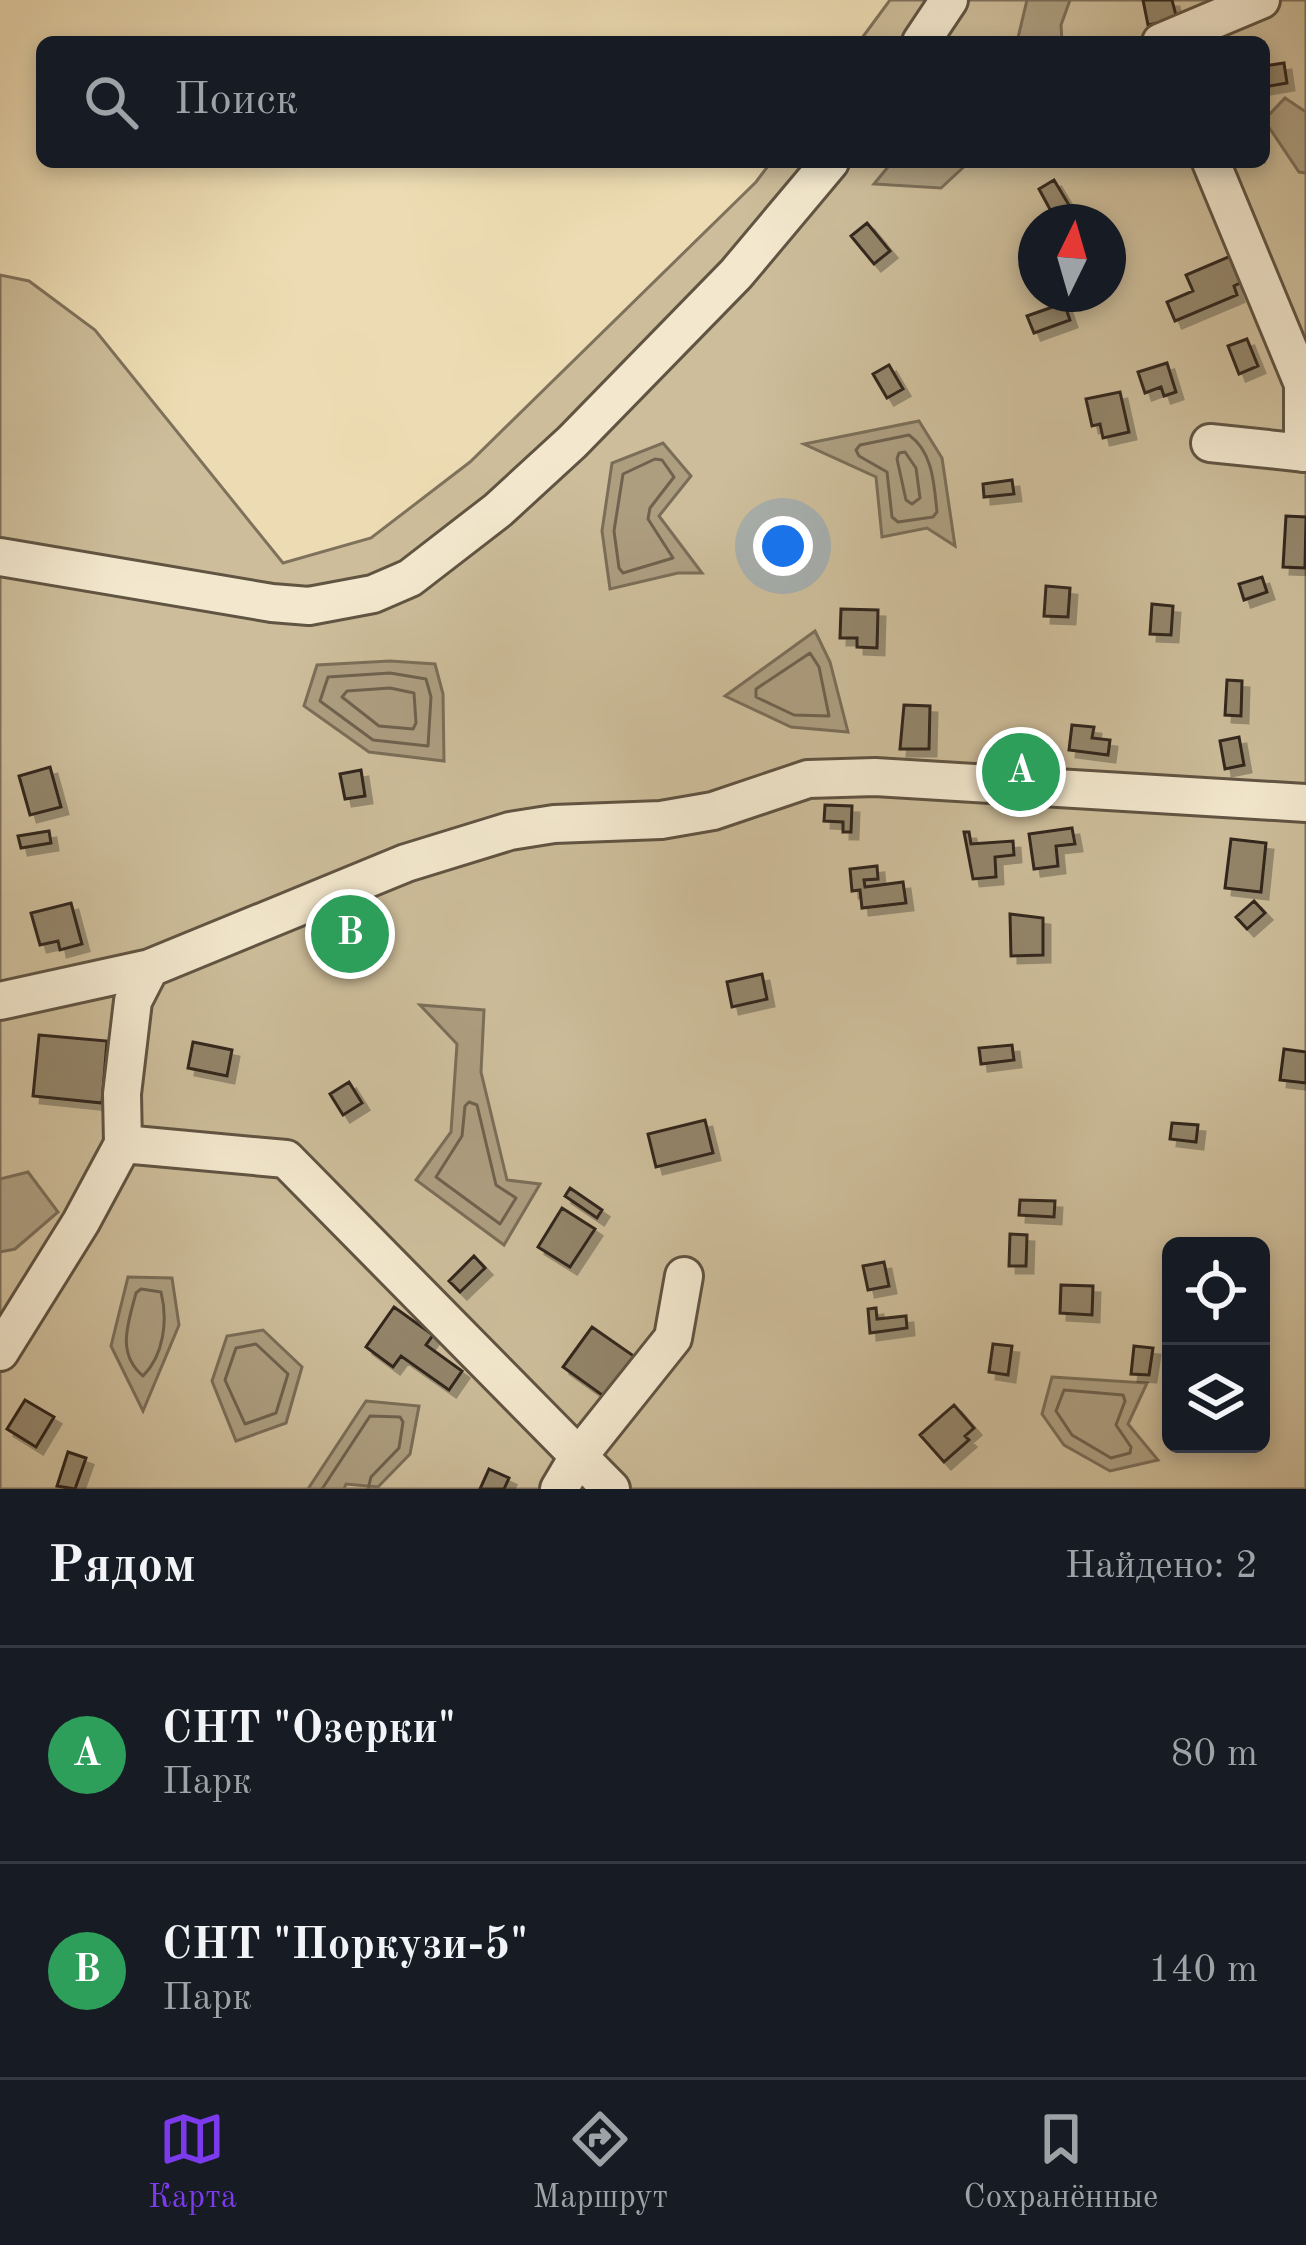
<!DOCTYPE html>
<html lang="ru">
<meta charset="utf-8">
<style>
:root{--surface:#171b24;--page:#20242c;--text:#f1f3f6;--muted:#9ea1a6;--line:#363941;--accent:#7c3aed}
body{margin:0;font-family:"Old Standard TT",serif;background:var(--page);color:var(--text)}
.controls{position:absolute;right:36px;bottom:36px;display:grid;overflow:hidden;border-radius:18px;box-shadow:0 6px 18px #0003}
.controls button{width:108px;height:108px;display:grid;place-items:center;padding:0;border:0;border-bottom:3px solid var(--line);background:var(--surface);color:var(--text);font:60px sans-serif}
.compass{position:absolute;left:1018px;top:204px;width:108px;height:108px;border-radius:50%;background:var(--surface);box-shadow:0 6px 18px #0003;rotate:5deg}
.you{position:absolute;left:783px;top:546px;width:42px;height:42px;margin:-30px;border:9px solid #fff;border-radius:50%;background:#1a73e8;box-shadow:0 0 0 18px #1a73e833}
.badge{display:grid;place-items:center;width:78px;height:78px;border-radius:50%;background:var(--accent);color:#fff;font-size:39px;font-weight:700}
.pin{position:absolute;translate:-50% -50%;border:6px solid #fff;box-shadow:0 3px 12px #0006}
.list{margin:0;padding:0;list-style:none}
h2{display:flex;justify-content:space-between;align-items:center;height:156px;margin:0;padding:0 48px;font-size:51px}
h2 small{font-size:39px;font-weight:400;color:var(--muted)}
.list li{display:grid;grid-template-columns:78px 1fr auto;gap:36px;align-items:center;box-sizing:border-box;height:216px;padding:0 48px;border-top:3px solid var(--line)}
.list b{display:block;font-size:45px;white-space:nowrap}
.list p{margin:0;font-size:39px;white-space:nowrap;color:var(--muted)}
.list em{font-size:39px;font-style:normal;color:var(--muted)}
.icon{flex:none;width:66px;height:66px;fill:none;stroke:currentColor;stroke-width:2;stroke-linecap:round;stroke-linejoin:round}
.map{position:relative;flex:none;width:1306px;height:1489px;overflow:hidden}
.search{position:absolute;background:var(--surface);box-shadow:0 6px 18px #0003;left:36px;right:36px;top:36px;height:132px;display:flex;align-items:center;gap:30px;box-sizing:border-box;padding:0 42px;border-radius:18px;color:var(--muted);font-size:45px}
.sheet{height:588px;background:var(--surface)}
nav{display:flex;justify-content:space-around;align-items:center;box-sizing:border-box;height:168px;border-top:3px solid var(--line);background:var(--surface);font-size:33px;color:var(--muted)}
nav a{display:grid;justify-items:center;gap:6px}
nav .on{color:var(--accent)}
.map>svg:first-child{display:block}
.green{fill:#cdbd9a;stroke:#7f725c;stroke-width:3;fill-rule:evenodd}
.water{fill:#ad9e80;stroke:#7b6e58;stroke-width:3}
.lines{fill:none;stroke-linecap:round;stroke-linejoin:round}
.shore{stroke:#6f624e;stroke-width:3}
.building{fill:#93856b;stroke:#31261d;stroke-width:3;filter:url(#shadow)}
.minor-casing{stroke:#605442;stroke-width:42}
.minor{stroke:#f3e8ce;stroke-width:36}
</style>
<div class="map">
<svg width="1306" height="1489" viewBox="0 0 1306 1489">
<defs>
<filter id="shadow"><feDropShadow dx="7" dy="7" stdDeviation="0" flood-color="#0004"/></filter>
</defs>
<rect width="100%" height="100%" fill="#eddcb3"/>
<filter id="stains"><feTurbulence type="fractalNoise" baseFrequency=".00167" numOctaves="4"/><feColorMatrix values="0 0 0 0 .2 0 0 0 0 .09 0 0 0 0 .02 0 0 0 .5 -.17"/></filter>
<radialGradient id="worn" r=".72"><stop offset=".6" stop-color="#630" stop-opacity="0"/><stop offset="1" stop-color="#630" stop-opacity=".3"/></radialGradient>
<!-- green -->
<path class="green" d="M890,0H1306V1489H0V275L29,281L95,330L283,563L371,538L470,462L756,182L771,162H1264V42H859ZM1036,222H1108V294H1036ZM1171,1246H1261V1444H1171Z"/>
<!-- water -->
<path class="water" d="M1027,0H1070L1061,25L1062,42H1017Z
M1285,98L1306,112V173L1299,172L1264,120Z
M892,162H969L941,188L874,184Z
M919,421L942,458L955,546L927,528L882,537L876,477L804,444Z
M663,443L691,476L659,516L702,573H678L610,589L602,531L612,463Z
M815,631L830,662L848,732L791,727L725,696Z
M390,661L435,664L443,694L444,761L369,752L304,706L317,665Z
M420,1005L484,1010L481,1072L507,1180L540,1184L504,1245L416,1180L451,1132L457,1044Z
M28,1172L58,1212L15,1249L0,1252V1179Z
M128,1277L172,1278L179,1325L143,1411L111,1346Z
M263,1330L302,1367L286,1423L236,1441L212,1381L227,1336Z
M1052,1377L1147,1383L1128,1424L1158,1460L1110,1471L1064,1445L1042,1414Z
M366,1401L419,1406L410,1454L378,1487L346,1484L344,1489H308Z"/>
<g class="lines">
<!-- shore -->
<path class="shore" d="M909,435C933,452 934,484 937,512L933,517L898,522L892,517L887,472L859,456L856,450L860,445Z
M905,452L916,468L920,498L912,504L906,500L897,459L899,453Z
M655,459L662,460L674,477L650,508L648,519L673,558L623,573L619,568L614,531L623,474Z
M810,653L819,667L829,716L794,715L756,697V689Z
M390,673L426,679L431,697L428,746L373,740L320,701L328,677Z
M390,688L414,693L416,723L413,729L379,726L342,697L347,691Z
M469,1102L477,1105L496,1185L516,1198L500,1224L436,1177L462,1136L465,1106Z
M141,1289L161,1292C168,1320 164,1355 143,1376C116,1353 128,1324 136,1293Z
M256,1344L288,1374L276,1413L245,1424L225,1380L236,1348Z
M1064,1390L1123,1395L1125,1401L1116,1425L1131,1447L1130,1453L1111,1458L1072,1435L1056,1411Z
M322,1489L370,1416L400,1417L403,1422L399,1448L371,1477L368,1489"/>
</g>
<!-- building -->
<path class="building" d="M1143,0H1172L1177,19L1148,25Z
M1284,63L1287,83L1264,87V66Z
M1054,180L1069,205L1053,215L1039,189Z
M867,223L890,251L874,264L851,236Z
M1233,255L1244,281L1234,286L1237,295L1175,321L1167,302L1193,291L1186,275Z
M1064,303L1070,320L1034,333L1027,316Z
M1247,339L1258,366L1239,374L1228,346Z
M1167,363L1176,392L1164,396L1161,387L1145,393L1138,372Z
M889,365L903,389L887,398L873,374Z
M1120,392L1129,432L1103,438L1100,424L1092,426L1086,399Z
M1012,480L1014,494L984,497L983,484Z
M1286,516L1306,517L1305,568L1283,567Z
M1262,577L1267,592L1244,600L1239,584Z
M1046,586L1070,588L1068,617L1044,616Z
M1152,604L1173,606L1171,635L1150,634Z
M841,609L878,610L877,648L857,647V638H840Z
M1227,680L1242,681L1241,716L1225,715Z
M904,705L930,706L929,749H900Z
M1072,725L1094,727L1092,738L1110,740L1108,755L1069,750Z
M1239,737L1244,765L1225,769L1220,741Z
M50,767L61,807L30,815L19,776Z
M361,770L365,796L345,799L340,774Z
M825,805L852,806L851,832H843V822L824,821Z
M1072,828L1075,844L1056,846L1058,866L1034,869L1029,834Z
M49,831L51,843L21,848L18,836Z
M964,832H969L971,844L1013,841L1014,855L995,857L996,877L973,879Z
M1231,839L1266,843L1261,892L1225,888Z
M877,866L878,879L864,880L865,887L903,882L906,903L862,908L860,890L852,891L850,869Z
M1254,901L1265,913L1247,929L1236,917Z
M71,903L82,944L60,950L58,941L40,945L31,913Z
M1010,914L1043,918V955L1011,956Z
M762,974L767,999L732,1007L727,982Z
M39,1035L107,1041L102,1103L33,1096Z
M193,1042L232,1050L227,1076L188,1068Z
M1012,1045L1014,1060L981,1064L979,1048Z
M1284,1049L1306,1052V1083L1280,1080Z
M349,1082L362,1103L343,1115L330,1094Z
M705,1120L713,1153L656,1167L648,1134Z
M1172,1123L1198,1125L1196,1142L1170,1139Z
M570,1188L602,1210L597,1218L565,1196Z
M1020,1200L1055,1201L1054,1217L1019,1215Z
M562,1208L595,1229L570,1267L538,1247Z
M1010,1234L1027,1235L1026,1266H1009Z
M474,1256L485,1268L460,1292L449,1281Z
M884,1262L889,1286L868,1290L863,1266Z
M1061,1285L1093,1286L1092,1315L1060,1313Z
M394,1307L433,1335L426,1345L462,1371L449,1390L401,1356L393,1367L366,1347Z
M876,1308L877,1319L906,1316L907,1328L870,1333L868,1309Z
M592,1327L638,1359L609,1400L563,1367Z
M993,1344L1012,1346L1008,1375L989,1372Z
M1134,1346L1153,1348L1149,1375L1131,1374Z
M25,1400L54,1417L36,1447L7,1429Z
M954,1405L974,1428L965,1436L969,1440L944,1462L920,1435Z
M68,1452L86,1458L75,1489L57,1486Z
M489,1469L509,1478L504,1489H480Z"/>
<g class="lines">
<defs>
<path id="minor" d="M921,42L949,0
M1161,42L1261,0
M1211,162L1303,384V453
M1210,443L1306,453
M0,557L272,603L309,606L373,594L410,578L498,510L572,442L736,274L830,162
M0,1001L150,968
M123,1144L286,1159L611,1489
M0,1352L81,1222L123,1144L122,1094L133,1001L150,968L406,863L510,831L554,824L661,820L713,811L808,779L875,777L1306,803
M559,1489L578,1457L673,1338L684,1276"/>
</defs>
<!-- minor casing -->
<use href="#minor" class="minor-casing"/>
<!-- minor -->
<use href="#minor" class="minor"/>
</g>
<rect width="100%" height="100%" filter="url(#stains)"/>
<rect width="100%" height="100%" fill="url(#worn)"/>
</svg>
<div class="controls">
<button><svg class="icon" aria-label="locate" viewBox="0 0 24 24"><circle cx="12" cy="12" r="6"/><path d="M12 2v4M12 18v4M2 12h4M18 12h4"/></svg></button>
<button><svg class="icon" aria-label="layers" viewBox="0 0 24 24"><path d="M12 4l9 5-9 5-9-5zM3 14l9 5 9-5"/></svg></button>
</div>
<svg class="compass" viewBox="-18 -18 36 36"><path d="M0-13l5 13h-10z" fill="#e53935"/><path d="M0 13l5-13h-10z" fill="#9ea1a6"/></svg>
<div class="you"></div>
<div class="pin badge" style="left:1021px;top:772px;background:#2e9e5b">A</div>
<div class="pin badge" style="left:350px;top:934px;background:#2e9e5b">B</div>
<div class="search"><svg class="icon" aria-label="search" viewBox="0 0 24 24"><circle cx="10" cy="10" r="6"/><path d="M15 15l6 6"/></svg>Поиск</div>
</div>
<section class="sheet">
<h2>Рядом<small>Найдено: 2</small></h2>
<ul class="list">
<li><span class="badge" style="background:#2e9e5b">A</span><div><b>СНТ &quot;Озерки&quot;</b><p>Парк</p></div><em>80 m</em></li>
<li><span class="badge" style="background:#2e9e5b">B</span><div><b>СНТ &quot;Поркузи-5&quot;</b><p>Парк</p></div><em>140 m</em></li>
</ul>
</section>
<nav>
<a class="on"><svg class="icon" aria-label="map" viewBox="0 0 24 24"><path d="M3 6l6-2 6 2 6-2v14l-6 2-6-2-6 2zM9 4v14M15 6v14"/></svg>Карта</a>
<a><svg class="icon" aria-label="directions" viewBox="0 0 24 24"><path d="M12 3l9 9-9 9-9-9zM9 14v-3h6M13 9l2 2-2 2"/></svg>Маршрут</a>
<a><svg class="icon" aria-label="saved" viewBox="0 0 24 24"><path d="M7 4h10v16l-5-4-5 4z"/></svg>Сохранённые</a>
</nav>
